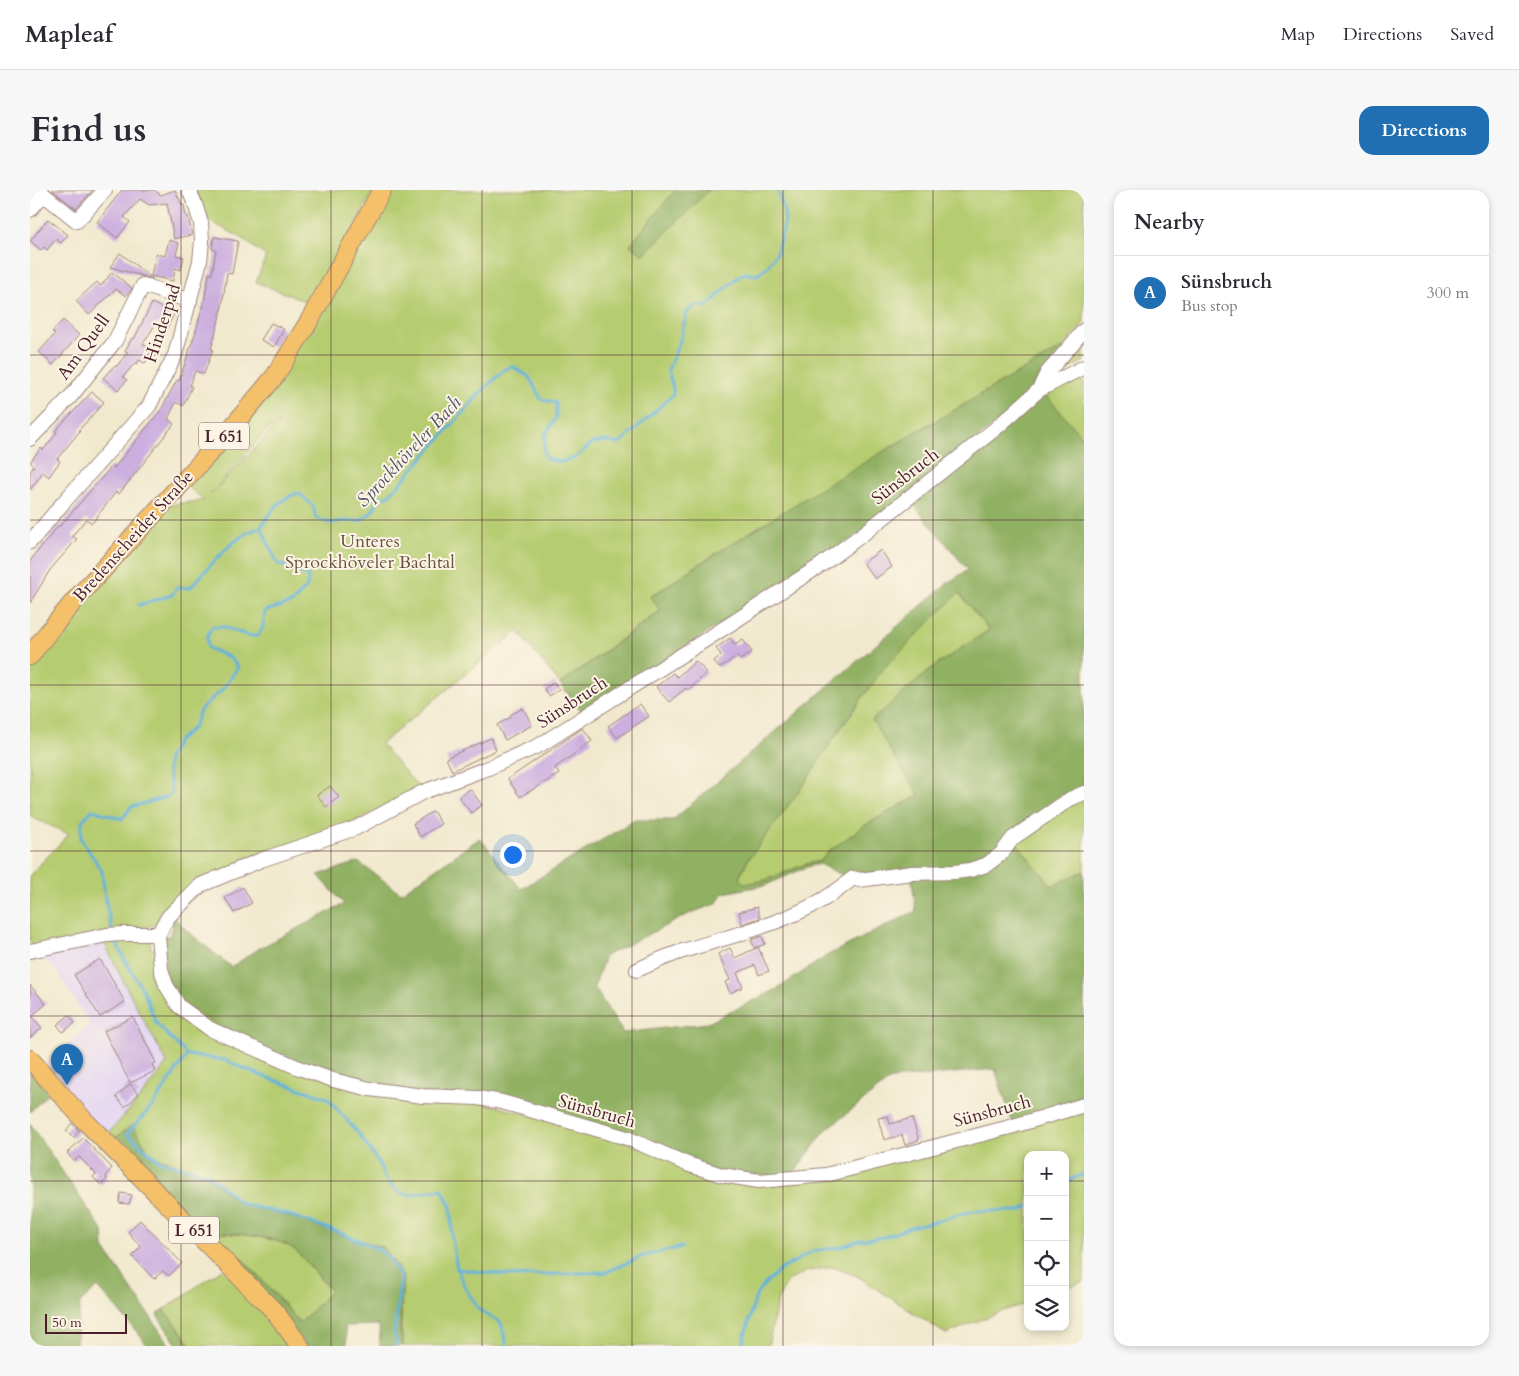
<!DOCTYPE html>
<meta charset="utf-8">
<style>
:root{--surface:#fff;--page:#f7f7f7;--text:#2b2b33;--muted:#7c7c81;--line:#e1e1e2;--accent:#1f6fb2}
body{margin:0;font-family:Cardo,serif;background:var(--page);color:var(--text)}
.controls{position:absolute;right:15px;bottom:15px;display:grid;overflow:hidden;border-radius:10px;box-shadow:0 2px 8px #0003}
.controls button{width:45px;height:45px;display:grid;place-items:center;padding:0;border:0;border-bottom:1px solid var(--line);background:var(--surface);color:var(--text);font:25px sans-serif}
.scale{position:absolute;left:15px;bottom:12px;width:82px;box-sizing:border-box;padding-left:5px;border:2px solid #4a1f2b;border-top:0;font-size:14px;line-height:18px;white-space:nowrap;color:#4a1f2b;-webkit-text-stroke:4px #fcf5e5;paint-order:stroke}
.you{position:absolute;left:482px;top:664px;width:18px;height:18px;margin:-12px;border:4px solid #fff;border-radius:50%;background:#1a73e8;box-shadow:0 0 0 8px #1a73e833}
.badge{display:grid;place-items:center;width:32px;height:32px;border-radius:50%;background:var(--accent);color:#fff;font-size:16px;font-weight:700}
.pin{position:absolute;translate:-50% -41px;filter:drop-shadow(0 1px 2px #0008)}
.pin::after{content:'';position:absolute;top:26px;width:18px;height:15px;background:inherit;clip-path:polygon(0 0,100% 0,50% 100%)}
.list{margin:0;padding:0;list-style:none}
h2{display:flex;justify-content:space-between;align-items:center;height:65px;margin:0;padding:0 20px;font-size:21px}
h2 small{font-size:16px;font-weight:400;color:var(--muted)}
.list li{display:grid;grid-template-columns:32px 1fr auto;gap:15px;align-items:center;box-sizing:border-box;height:75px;padding:0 20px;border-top:1px solid var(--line)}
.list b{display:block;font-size:19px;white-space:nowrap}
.list p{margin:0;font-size:16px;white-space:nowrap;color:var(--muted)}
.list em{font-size:16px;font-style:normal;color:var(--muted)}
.icon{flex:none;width:28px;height:28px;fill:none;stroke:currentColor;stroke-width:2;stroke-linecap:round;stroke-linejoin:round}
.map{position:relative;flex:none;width:1054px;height:1156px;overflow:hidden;border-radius:15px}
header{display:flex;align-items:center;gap:30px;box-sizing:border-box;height:70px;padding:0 25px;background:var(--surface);border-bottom:1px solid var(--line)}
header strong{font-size:24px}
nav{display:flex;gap:28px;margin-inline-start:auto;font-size:18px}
.intro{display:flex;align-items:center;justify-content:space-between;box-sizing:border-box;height:120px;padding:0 30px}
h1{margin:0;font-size:35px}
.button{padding:12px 22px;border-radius:15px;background:var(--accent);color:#fff;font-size:18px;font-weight:700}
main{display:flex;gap:30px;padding:0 30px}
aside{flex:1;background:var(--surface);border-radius:15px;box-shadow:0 2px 8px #0003}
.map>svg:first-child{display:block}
.built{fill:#e2d4f3}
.green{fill:#b6cc70;stroke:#80764e;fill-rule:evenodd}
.forest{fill:#90b062;stroke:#6d6846;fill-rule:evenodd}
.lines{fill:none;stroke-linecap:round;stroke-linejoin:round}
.stream{stroke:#5fb1da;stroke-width:3}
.building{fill:#ccafdf}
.minor-casing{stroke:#9e847c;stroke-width:16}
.major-casing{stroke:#9e847c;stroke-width:20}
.minor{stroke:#fff;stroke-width:14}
.major{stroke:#f4c16a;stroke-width:18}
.grid{fill:none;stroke:#4a1f2b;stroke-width:1;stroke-opacity:0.55}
.labels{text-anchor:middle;stroke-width:4;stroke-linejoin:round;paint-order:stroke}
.shield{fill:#fcf5e5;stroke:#7f5f63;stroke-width:1}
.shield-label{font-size:16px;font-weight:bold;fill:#4a1f2b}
.street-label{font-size:18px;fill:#4a1f2b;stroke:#fcf5e5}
.park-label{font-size:18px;fill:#6a5340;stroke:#fcf5e5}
.water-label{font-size:19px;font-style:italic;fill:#515268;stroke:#fcf5e5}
</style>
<header>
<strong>Mapleaf</strong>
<nav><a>Map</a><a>Directions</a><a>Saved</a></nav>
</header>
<div class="intro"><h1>Find us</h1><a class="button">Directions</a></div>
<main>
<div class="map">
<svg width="1054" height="1156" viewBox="0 0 1054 1156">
<rect width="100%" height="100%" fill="#fcf5e5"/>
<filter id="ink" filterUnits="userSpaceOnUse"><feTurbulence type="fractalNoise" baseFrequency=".02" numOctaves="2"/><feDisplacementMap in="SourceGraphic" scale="10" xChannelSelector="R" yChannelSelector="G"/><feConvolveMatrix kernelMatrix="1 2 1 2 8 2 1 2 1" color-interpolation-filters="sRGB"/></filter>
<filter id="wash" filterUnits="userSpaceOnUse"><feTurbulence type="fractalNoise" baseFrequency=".0096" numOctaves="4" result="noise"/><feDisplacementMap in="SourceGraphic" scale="20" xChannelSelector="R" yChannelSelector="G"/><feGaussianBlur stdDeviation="1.12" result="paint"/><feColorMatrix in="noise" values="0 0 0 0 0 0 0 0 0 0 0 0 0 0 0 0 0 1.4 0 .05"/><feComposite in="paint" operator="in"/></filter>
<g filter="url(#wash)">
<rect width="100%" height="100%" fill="#f1e9ce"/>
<!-- built -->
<path class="built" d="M72,748L96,797L137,872L108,910L77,945L13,876L60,834L27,782L7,762Z"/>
<!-- green -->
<path class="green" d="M163,0H344L313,57L277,112L226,92L236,66L208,46L174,28Z
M359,0H1054V133L1034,157L949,205L963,227L900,235L899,234L680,367L620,407L631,420L530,494L488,441L351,554L390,599L295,646L201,680L127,735L65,745L5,759L0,752V685L39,644L5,629L0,625V478L50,411L141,316L145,314L174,310L158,297L181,270ZM249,232V233L180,305L235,242Z
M1054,143V171L1016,192Z
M1054,178V249L1012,201Z
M928,402L959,440L902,478L868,573L890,605L834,636L799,661L791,671L776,674L736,690L715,694L709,688L717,671L775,593L801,552L852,480Z
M1054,607V681L1022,696L984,650Z
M120,747L121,759L126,760L438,909L578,945L653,974L796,986L1054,917V1091L1035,1099V965H998V1113L970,1122L916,1144L827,1086L803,1077L778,1081L758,1091L748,1109L738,1156H374L371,1140L372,1086L354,1058L263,1028L208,1012L176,985L121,965L102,936L83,950L77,945L108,910L137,873L96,797L72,748Z
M192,1043C210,1044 252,1048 265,1060C278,1072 289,1088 301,1101L270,1133L224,1081L186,1045Z
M192,1079L221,1104L263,1156H161L145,1133L133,1120Z"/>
<!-- forest -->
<path class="forest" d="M645,0H679L613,65L600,55Z
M1034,158L1008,199L835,340L553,523L530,494L631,421L620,407C749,320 885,243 1019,165Z
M1012,201L1054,249V600L981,647L1022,696L1054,681V914L983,934L965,879L861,889L797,939L761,986L693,983L486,913L340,896L227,858L151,814L139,795L132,745L139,747L143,736L138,733L142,725L154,738L201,777L230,758L314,714L288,685L328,672L371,703L450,648L491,699L605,630H643L919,392L938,380L883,314L927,281ZM929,403L959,440L902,478L842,530L868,573L889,605L834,636L799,661L790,671L776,674L736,690L715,694L709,688L717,671L775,593L801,552L852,480ZM789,674L820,689L881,684L886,721L798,765L749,798L678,833L593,843L564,797L575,766L663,722L686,714L693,703L736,695L777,677Z
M0,880L18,903L0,922Z
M0,934L73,1041L74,1058L140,1156H117L113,1149L68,1097L50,1113L46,1156H0Z
M102,935L121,965L176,985L208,1012L263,1028L354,1058L373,1086L370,1140L374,1156H350L349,1135L315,1136L317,1156H276L223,1087L83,950ZM192,1043C212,1044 244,1047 261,1057C270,1063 294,1092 301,1101L270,1133L224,1081L187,1045Z
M133,1120L145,1133L161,1156H148L127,1125Z"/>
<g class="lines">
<!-- stream -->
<path class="stream" d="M109,415L142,405L147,397L160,398C180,377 203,345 231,337
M82,740L75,708L72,681L51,649L52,631L62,620L92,629L101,617L137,607L142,602L138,582V568L148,551L164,537L170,520L195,497L208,477L199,467L178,458L177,447L182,437H194L219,446H228L233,437L235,421L262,413L277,397L278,386L247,373L231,337C241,321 250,308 269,303L283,316L286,328L300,333L314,331H330L342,322L350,307L358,306L367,297L451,202L473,181L482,176L499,187L511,209L526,213V228L515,245L514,260L516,269L531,272L545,268L562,253L577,251L589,254L643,205V198L638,180L650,151L657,122L666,115L676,117L709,86L715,83L727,85L737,77L746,64L755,32L754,21L748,0
M84,748L96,772L114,802L126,833L157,865L196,870L212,878L238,888L297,908L329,944L348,972L356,990L370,1003L379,1005L412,999L421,1017L422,1049L427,1079L436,1099L449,1120L471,1133L477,1156
M157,865L124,914L97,944L130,971L178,984L212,1014L259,1025L308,1042L344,1057L357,1066L371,1087L364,1143L367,1156
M1035,992L1052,985
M427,1079L484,1086L576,1082L613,1066L652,1057
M712,1156L726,1106L731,1098L750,1080L783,1061L811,1057L830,1050L854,1047L884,1036L903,1032L942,1021H991L998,1016"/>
</g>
<g id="blocks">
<!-- building -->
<path class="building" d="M22,0H63L46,19Z
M92,0H124L131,5L145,0L152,15H154L156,26H158L162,45L144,49L137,13L119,15L110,9L94,27L100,32L87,48L67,32Z
M18,29L38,45L31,53L26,49L17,60L14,57L11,60L0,51Z
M184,47L208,51L202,84L197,83L191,122L181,159H183L174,184L165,181L160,196L162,197L153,216L146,212L138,229L144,234L89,304L86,302L62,333L56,329L42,346L47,349L20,380L0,413V371L29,335L30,336L82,276L84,278L131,220L147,190L149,191L165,144L172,118H173L179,84H182L186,60L182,59Z
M139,50L149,53L146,65L154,67L151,80L145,78L143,91L121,86L126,64L135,66Z
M90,63L123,89L80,77Z
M82,82L102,98L101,100L96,106L86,99L59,125L46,111L67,92L71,96Z
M122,113L144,124L137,138L126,133L113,154L123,160L115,173L109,170L107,174L105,173L93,187L97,190L88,200L73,188L84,176L86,177L98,162L95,161L102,148L104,149Z
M33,130L49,145L23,175L9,162L25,144L22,142Z
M241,133L254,139L244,157L231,150Z
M62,202L74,212L49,240L50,241L27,269L30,271L19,287L13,282L0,300V282L4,276L0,272L11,258L13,260L20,252L27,242L25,241Z
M851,360L862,377L845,389L833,373Z
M700,448L705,455L713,450L722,462L710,470L707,466L689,478L684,471L691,465L686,458Z
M666,471L677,483L658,500L656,498L639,512L626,497L643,483L647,487Z
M524,492L529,500L519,506L514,499Z
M610,514L619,526L587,548L578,536Z
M493,518L502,535L475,550L467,535L481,527L480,525Z
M553,538L562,551L525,578L529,584L490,607L478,589Z
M461,548L466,560L422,581L416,568Z
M300,596L309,607L296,617L287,605Z
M440,599L452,615L441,623L429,607Z
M403,621L411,634L390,647L383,634Z
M213,697L222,713L204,723L195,708Z
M727,717L730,728L712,734L709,722Z
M732,746L735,754L725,758L721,750Z
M728,757L739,781L729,785L725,775L707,783L713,797L700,803L695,792L700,790L688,764L700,758L705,768Z
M70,769L95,812L70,827L44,785Z
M0,795L16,814L2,826L12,838L0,848Z
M39,825L45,833L33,842L27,835Z
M103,827L126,873L122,874L125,881L100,893L74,841Z
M100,894L109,904L95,917L86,907Z
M858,926L860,934L882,928L889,950L875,955L872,945L854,950L848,928Z
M42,933L49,941L43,948L36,941Z
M53,948L82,978L76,985L77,989L71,995L63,987L66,984L49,967L44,971L37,963Z
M91,1003L102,1005L99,1014L89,1013Z
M110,1030L152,1073L139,1086L133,1081L124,1089L102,1066L111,1057L98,1042Z"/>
</g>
</g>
<g filter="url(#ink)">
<use href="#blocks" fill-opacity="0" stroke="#9e847c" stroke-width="1"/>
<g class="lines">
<defs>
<path id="minor" d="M8,0L47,31L75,0
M0,20L13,5
M1054,177L1009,200L965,239L833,344L791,375L702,433L510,555L458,578L393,602L326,638L231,670L171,695L139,726L133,735L128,746L131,779L136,795L149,816L180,839L269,878L303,890L340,899L393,906L448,908L472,912L597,948L657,974L692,985L729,991L796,985L980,937L1054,915
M1009,200L1017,183L1054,140
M0,249L42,205L85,151L113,95L160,111
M0,352L33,313L119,216L145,165L170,71L172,51L171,33L165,14L159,0
M0,761L77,745L93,744H129
M607,780C622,773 637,766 653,761C712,742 775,730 823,688L829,690L882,683L925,682L940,680L956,675L971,664L983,648L1040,609L1054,603"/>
<path id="major" d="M0,466L19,441L46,409L194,247L245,186L278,133L352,0
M0,869L53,929L246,1123L270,1156"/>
</defs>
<!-- minor casing -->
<use href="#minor" class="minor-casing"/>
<!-- major casing -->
<use href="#major" class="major-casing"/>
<!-- minor -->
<use href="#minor" class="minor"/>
<!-- major -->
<use href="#major" class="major"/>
</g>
</g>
<!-- grid -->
<path class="grid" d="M151,0V1156M301,0V1156M452,0V1156M602,0V1156M753,0V1156M903,0V1156M0,165H1054M0,330H1054M0,495H1054M0,661H1054M0,826H1054M0,991H998M1035,991H1054"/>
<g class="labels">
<!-- shield labels -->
<g class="shield">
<rect x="169" y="232.5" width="50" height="27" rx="4"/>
<rect x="139" y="1026.5" width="50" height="27" rx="4"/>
</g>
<g class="shield-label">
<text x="194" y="252">L 651</text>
<text x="164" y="1046">L 651</text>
</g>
<!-- street labels -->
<g class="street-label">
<text transform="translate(132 133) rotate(-72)" y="6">Hinderpad</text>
<text transform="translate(53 157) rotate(-54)" y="6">Am Quell</text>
<text transform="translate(875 286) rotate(-38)" y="6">Sünsbruch</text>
<text transform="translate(103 346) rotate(-48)" y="6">Bredenscheider Straße</text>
<text transform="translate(542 512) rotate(-33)" y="6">Sünsbruch</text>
<text transform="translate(567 921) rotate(16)" y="6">Sünsbruch</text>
<text transform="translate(962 921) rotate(-15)" y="6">Sünsbruch</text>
</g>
<!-- park labels -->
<g class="park-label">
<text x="340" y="357">Unteres<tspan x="340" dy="21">Sprockhöveler Bachtal</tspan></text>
</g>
<!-- water labels -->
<g class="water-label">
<text transform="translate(378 261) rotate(-47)" y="7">Sprockhöveler Bach</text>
</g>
</g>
</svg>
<div class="controls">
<button>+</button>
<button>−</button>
<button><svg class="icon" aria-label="locate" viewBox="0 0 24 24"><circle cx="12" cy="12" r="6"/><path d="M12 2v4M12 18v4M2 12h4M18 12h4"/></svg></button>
<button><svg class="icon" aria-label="layers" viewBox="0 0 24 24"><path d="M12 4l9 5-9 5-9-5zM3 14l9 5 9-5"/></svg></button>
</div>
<div class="scale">50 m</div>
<div class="you"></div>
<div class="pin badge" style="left:37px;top:895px">A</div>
</div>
<aside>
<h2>Nearby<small></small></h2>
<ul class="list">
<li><span class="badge">A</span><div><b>Sünsbruch</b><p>Bus stop</p></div><em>300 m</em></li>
</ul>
</aside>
</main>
